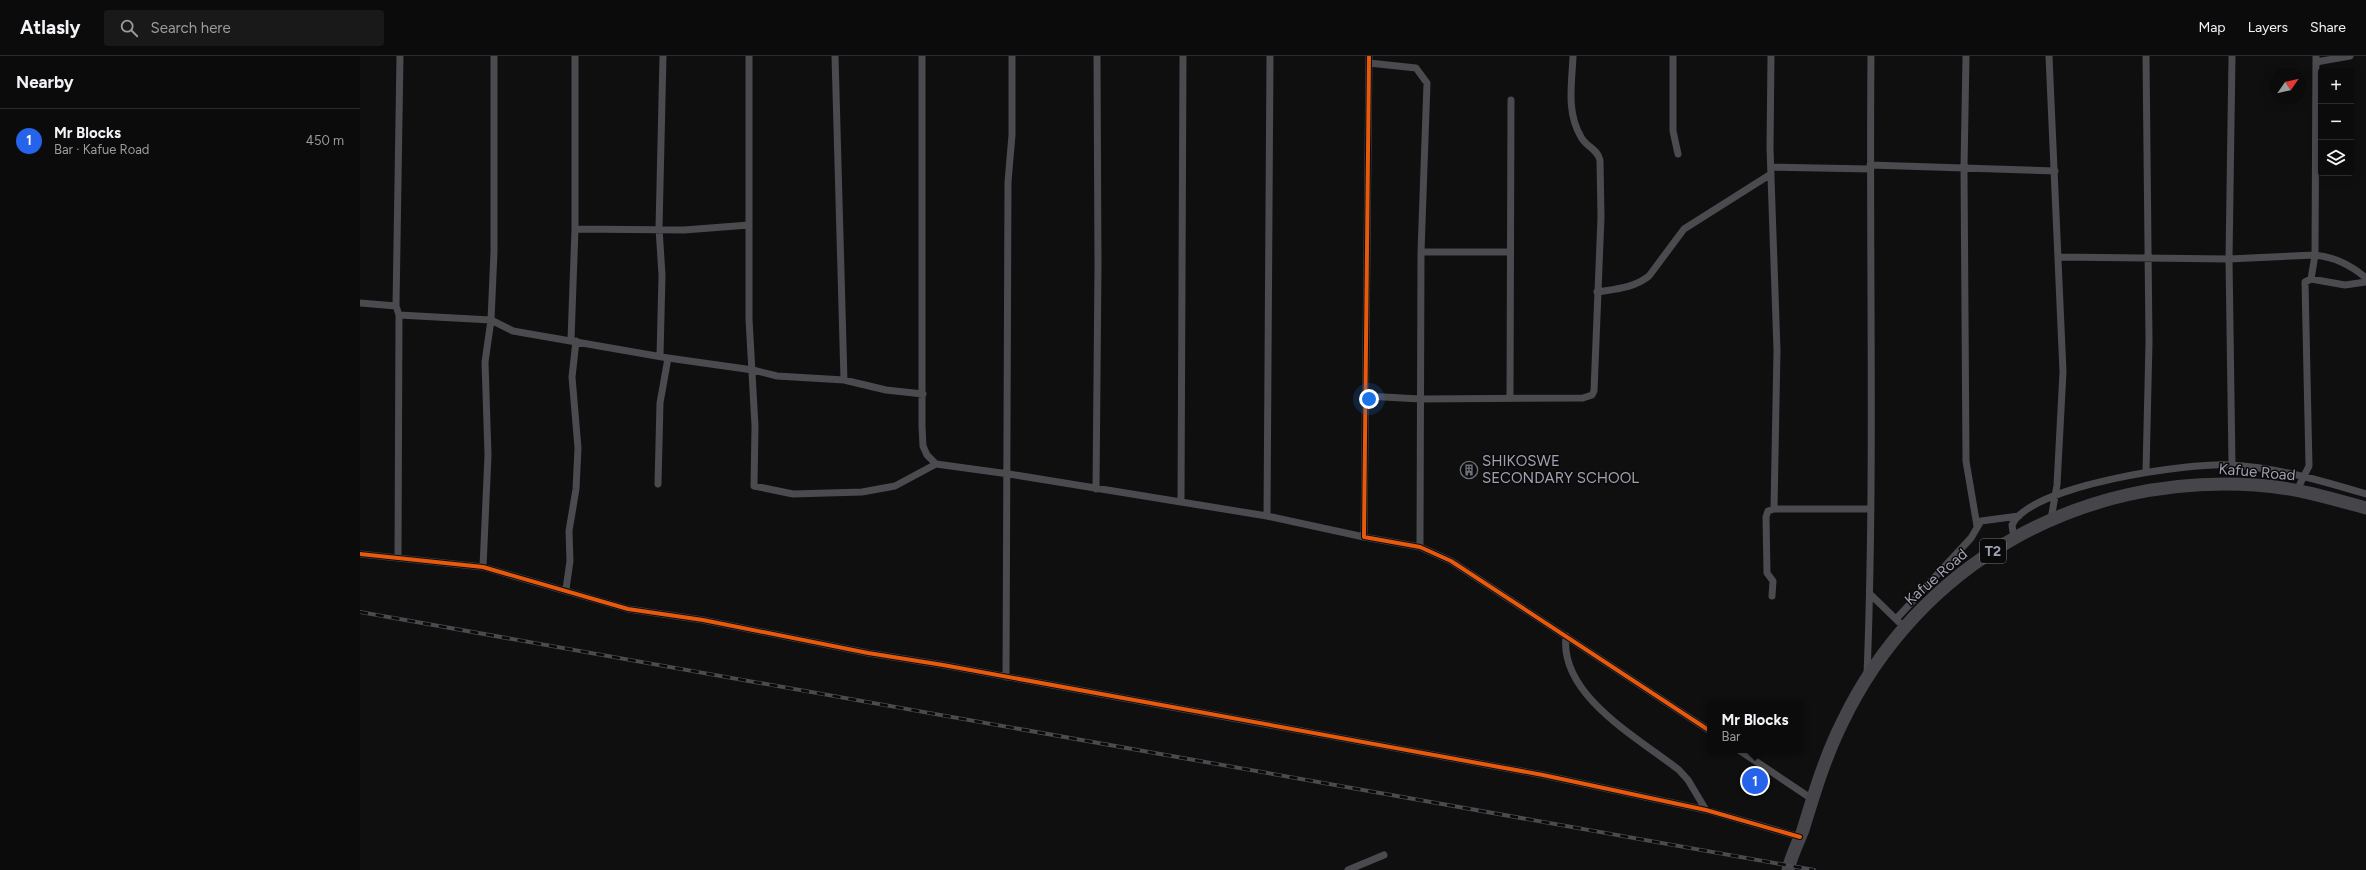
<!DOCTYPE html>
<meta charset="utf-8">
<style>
:root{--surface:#0b0b0c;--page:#19191a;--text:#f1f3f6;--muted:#9a9b9d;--line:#2b2b2d;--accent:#2563eb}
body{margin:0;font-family:Figtree,sans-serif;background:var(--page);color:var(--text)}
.controls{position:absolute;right:12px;top:12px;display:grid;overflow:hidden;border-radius:4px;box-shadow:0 2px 10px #0003}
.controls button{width:36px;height:36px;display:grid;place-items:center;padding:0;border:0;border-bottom:1px solid var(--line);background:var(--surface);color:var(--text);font:20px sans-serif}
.compass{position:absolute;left:1910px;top:12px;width:36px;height:36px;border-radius:50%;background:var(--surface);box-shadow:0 2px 10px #0003;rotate:56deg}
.you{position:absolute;left:1009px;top:343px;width:14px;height:14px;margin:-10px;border:3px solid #fff;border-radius:50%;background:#1a73e8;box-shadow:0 0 0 6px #1a73e833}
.badge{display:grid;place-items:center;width:26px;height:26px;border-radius:50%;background:var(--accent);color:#fff;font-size:13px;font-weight:700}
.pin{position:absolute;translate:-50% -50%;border:2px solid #fff;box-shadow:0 1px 4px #0006}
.popup{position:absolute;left:1347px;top:645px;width:96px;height:52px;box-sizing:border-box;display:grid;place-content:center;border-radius:4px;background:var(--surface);filter:drop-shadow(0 1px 3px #0005);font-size:13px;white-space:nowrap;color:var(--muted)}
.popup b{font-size:15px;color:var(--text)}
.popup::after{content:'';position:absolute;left:50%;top:100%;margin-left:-8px;border:8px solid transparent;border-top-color:var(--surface)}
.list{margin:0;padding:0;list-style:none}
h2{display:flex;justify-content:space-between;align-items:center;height:52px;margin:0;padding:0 16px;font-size:17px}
h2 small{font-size:13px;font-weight:400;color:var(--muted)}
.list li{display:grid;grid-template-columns:26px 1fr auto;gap:12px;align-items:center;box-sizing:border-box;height:64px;padding:0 16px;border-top:1px solid var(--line)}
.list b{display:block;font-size:15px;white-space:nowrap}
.list p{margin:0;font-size:13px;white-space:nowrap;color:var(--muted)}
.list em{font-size:13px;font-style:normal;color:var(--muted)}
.icon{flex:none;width:22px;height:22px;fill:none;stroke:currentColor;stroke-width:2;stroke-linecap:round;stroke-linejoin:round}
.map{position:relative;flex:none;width:2006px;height:814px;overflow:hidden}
header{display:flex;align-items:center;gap:24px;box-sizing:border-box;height:56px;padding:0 20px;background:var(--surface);border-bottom:1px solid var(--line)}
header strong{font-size:19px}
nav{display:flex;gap:22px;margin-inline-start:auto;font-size:14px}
.search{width:280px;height:36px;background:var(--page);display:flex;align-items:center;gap:10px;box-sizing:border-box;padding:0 14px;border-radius:4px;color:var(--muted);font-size:15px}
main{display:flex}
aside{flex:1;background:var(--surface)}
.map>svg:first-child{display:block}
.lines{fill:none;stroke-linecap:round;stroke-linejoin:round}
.street{stroke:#4a4a4f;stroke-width:7}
.highway{stroke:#46464a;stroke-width:13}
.rail-casing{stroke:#4a4a4f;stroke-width:4}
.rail{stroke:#0a0a0b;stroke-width:2.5;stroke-dasharray:8;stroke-linecap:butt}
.cycleway-casing{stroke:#0a0a0b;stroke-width:6}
.cycleway{stroke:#e8590c;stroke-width:4}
.labels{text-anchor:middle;stroke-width:3;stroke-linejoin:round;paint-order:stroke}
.shield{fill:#0a0a0b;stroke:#737480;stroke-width:1}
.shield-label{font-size:14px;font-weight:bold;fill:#a0a1b2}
.poi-label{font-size:15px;fill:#a0a1b2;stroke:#0a0a0b;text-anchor:start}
.street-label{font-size:15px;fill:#a0a1b2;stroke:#0a0a0b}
</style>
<header>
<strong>Atlasly</strong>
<div class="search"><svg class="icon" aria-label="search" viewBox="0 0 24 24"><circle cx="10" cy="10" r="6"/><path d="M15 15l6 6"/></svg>Search here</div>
<nav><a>Map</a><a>Layers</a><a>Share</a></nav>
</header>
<main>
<aside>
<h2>Nearby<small></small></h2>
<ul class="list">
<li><span class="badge">1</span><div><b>Mr Blocks</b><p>Bar · Kafue Road</p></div><em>450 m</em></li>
</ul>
</aside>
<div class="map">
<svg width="2006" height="814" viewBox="0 0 2006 814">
<rect width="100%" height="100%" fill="#0f0f10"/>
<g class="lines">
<!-- street -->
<path class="street" d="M389,0V263L395,370L394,430L433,438L502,436L535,430L576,408
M475,0L484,324
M562,0V370L563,390L567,399L576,408L649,418L907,460L1004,481
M1009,0L1004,481L1060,491L1091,505L1350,675
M1313,0V75L1318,98
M1411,0L1410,92L1417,294L1414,453
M1606,0L1604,112L1606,405L1617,470
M1689,0L1703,316L1697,429L1691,463
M1786,0L1789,286L1786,415
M1956,0L1955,199C1975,201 1991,209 2006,222
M1956,6L1990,0
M1009,7L1056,12L1067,27L1061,196L1060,491
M1510,109L1695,115
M1411,111L1510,113
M215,173L324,174L389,169
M1061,196H1150
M1699,201L1869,203L1955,199L1951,223
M1237,236C1255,233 1274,232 1289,220L1324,173L1411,118
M0,247L36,250
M39,259L131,264L153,275L308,302L393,314L417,320L484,324L526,334L563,338
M211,284L215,173V0
M300,300L302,219L299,172L303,0
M1006,340L1060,343L1223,342L1232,339L1234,335L1241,161L1240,104C1237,92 1226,91 1221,81C1206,56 1212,27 1213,0
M1150,342L1151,44
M1872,409L1869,203L1872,0
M298,428L300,347L308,302
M736,433L738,210L737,0
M1937,434L1949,410L1945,226L1951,223L1985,229L2006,226
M821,446L823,0
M907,460L910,0
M1654,482L1652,469C1670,429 1830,406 1872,409C1918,412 1963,425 2006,438
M0,498L123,511L268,553L343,564L508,597L583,609L1183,719L1346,754L1440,781
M38,501L39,259L36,250L40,0
M123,511L128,399L125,306L131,264L134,196V0
M206,533L210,505L209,475L216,433L218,392L212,321L216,285
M1510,538L1544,571
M1412,540L1413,525L1407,517L1406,461L1408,455L1414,453H1511
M1537,562L1611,482L1621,465L1659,460
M1206,580C1199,639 1278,682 1319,714L1328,724L1346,754
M1507,619C1515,413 1509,206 1511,0
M646,621L648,126L652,79V0
M1379,694L1452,743
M988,814L1024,799"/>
<!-- highway -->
<path class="highway" d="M1428,814C1431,800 1438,787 1443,774C1454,738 1465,701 1482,667C1558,508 1720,417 1895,429C1933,431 1970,442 2006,452"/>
<defs>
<path id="rail" d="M0,556L1454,814"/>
</defs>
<!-- rail casing -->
<use href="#rail" class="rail-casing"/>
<!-- rail -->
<use href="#rail" class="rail"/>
<defs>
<path id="cycleway" d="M1009,0L1004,481L1060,491L1091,505L1350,675
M0,498L123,511L268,553L343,564L508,597L583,609L1183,719L1346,754L1440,781"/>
</defs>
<!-- cycleway casing -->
<use href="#cycleway" class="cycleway-casing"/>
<!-- cycleway -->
<use href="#cycleway" class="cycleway"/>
</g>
<!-- icons -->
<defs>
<symbol id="building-ring" viewBox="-11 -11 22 22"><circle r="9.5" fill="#0a0a0b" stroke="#6d6e79" stroke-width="1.5"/><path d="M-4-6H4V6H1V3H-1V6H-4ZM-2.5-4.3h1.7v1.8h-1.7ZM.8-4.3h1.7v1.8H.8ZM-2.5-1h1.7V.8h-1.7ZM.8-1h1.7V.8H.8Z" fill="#6d6e79"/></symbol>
</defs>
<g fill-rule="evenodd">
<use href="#building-ring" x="1099" y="404" width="20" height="20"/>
</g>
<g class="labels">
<!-- shield labels -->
<rect class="shield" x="1620" y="483" width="26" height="24" rx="3"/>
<g class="shield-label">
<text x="1633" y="500">T2</text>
</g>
<!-- poi labels -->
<g class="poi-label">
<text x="1122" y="410">SHIKOSWE<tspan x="1122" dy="17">SECONDARY SCHOOL</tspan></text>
</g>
<!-- street labels -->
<g class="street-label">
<text transform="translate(1897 416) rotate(5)" y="5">Kafue Road</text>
<text transform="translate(1576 521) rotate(-41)" y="5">Kafue Road</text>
</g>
</g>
</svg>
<div class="controls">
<button>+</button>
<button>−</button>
<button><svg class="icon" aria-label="layers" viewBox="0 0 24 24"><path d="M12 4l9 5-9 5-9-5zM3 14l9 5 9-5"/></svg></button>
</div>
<svg class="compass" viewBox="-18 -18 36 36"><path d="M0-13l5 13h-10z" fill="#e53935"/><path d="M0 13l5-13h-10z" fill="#9a9b9d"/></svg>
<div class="you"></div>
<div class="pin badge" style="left:1395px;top:725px">1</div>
<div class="popup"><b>Mr Blocks</b>Bar</div>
</div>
</main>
